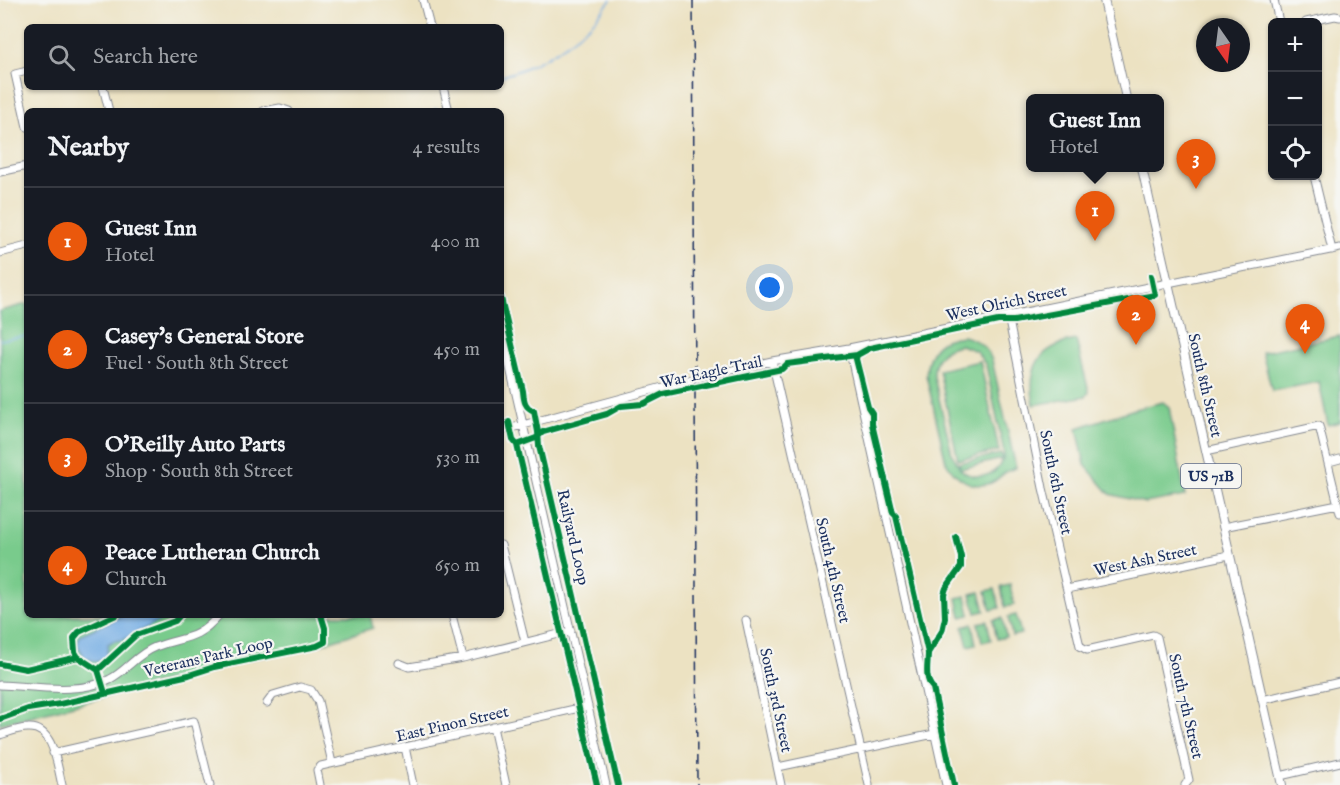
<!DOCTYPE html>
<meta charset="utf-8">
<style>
:root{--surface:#171b24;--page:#242831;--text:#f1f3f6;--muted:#9ea1a6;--line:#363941;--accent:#ea580c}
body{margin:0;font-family:"IM FELL English",serif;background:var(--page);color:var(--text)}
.controls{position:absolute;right:18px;top:18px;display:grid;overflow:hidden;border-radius:9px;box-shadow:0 2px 4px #0004}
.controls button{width:54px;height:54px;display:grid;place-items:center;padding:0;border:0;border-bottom:2px solid var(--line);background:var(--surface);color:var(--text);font:30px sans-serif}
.compass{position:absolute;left:1196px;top:18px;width:54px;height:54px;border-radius:50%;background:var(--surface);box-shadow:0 2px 4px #0004;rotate:166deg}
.you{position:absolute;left:770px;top:288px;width:21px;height:21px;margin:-15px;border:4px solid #fff;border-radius:50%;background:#1a73e8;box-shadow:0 0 0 9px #1a73e833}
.badge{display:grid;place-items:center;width:39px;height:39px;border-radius:50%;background:var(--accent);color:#fff;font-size:20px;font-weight:700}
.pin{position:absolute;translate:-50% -50px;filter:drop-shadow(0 2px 3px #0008)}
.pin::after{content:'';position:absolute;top:32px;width:21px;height:18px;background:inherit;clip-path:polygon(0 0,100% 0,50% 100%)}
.popup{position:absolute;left:1026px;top:94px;width:138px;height:78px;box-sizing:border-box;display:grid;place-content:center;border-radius:9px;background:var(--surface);filter:drop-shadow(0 2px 4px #0005);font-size:20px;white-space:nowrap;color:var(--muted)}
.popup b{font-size:22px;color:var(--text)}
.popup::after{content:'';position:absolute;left:50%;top:100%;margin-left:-12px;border:12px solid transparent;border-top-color:var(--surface)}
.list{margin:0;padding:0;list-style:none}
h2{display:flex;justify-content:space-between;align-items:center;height:78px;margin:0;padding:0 24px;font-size:26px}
h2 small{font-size:20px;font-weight:400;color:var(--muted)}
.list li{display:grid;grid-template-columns:39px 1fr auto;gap:18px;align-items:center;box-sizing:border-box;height:108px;padding:0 24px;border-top:2px solid var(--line)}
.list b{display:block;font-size:22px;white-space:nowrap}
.list p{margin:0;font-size:20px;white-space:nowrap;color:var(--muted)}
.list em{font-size:20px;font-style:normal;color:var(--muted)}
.icon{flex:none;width:33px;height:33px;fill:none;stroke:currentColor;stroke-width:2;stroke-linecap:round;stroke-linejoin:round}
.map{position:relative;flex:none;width:1340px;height:785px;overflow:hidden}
.search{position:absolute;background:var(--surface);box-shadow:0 2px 4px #0004;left:24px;top:24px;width:480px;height:66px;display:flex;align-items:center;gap:15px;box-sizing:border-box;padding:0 21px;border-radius:9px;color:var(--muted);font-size:22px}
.panel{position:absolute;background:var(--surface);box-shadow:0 2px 4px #0004;left:24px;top:108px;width:480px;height:510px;border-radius:9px}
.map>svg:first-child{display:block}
.green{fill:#79cb8c;stroke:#4a7d75;stroke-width:1.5;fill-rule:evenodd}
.water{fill:#75ade4;stroke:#486ea1;stroke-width:1.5}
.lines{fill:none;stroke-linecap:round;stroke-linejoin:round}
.stream{stroke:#75ade4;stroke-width:1.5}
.minor-casing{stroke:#848890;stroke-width:9}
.major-casing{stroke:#848890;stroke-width:10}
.minor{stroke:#fff;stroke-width:7}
.major{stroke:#fff;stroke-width:8}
.rail{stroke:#1b2f5e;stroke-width:1.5;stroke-dasharray:9 4.5;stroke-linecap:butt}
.cycleway-casing{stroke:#f6f6f2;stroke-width:10}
.cycleway{stroke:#00873e;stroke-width:6}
.labels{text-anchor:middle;stroke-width:4.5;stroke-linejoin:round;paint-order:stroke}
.shield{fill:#f6f6f2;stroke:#5d6b8a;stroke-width:1.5}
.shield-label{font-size:15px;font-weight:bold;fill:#1b2f5e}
.street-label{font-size:16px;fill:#1b2f5e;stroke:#f6f6f2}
</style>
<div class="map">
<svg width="1340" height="785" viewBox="0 0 1340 785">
<rect width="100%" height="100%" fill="#f6f6f2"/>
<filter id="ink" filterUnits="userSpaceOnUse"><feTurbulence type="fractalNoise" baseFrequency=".0167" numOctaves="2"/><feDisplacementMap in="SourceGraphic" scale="12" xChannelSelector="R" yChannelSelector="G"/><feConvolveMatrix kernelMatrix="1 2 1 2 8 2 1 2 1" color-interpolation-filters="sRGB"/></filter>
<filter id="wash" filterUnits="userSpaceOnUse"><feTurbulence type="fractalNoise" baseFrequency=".008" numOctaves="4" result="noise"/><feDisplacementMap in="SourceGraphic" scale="24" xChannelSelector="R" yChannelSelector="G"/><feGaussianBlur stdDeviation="1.35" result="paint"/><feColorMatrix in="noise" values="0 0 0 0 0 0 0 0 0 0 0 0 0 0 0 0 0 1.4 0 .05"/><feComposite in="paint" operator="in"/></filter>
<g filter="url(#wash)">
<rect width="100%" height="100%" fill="#ece2c2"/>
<!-- green -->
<path class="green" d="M27,304V615H370L373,628L308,648L255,658L0,724V311Z
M963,336C978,340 986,346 992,360L1016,468C1002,471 1002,478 991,483C972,490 955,478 946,462L926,375C928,350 937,338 963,336ZM961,345L976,351L986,365L1004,453L1003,459L1001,454L959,463L960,468L952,454L934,377C933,359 943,347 961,345ZM1002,459C997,478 974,481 960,469Z
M1340,336V422L1328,425L1319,382L1272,391L1262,352Z
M1076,340L1089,392L1086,396L1034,405C1027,367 1038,347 1076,340Z
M980,361L999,451L958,460L939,370Z
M1163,402L1169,407L1185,496L1145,503L1110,494L1085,465L1077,428L1135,409Z
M1010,585L1014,605L1005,607L1001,587Z
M995,589L1000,608L991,610L986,591Z
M980,592L985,611L976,613L971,594Z
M966,596L970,615L961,617L957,598Z
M1016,615L1021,634L1012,636L1008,617Z
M1002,618L1006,637L997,639L993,620Z
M987,621L991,640L982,642L978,623Z
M972,624L976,644L968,646L963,627Z"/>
<!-- water -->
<path class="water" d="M124,615H170L123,640L113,641L108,644L106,659L96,662L85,658L77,644L80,635Z"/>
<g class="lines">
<!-- stream -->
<path class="stream" d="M501,76C531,69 563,49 586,28C596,21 603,9 611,0
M458,88L460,87
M434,111L436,108
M0,340L27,336"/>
</g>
</g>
<g filter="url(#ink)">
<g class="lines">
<defs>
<path id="minor" d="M423,0L430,27
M1274,0L1279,22
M1306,22L1335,16L1340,17
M27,71L15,74L27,127
M103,87L109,111
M443,87L449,111
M263,111L280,108L289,111
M0,172L27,166
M1314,176L1332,250
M0,253L27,246
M1008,316L1043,488L1080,646L1087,650L1153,635L1157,637L1189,780L1185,785
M501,329L606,785
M849,348L946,785
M772,361L869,785
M501,431L696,378L772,361L849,348L1340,248
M1206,451L1319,426L1340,513
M1329,462L1340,459
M1223,527L1338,504
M501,545L525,642
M1067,589L1229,555
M452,615L463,658
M746,620L781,785
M399,663L409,667L463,658L571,631
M0,685C33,686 80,695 110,679C126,671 137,654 155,647C183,636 196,642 219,615
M1262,700L1340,682
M267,703L273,695L300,687L311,690L318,701L332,763
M493,727L506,785
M0,735C9,732 19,728 28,728C54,726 57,766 62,785
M405,747L413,785
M53,753L194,721L210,785
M778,767L934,734
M1280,776L1340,762
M320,785L317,770L321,766L588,706"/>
<path id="major" d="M1104,0L1126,98
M1142,168L1282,785"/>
</defs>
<!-- minor casing -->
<use href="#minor" class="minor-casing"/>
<!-- major casing -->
<use href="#major" class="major-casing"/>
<!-- minor -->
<use href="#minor" class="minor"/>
<!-- major -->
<use href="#major" class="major"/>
<!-- rail -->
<path class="rail" d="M693,0L697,785"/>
<defs>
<path id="cycleway" d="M501,298L523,391C524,400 524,407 534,411L538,432L539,446L618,785
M857,355L856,359L868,407L872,413V424L893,513L896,516L928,653C928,665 924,679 933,688L954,785
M509,422L513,440L517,445L597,785
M517,445L536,438L543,432L607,414L621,406L643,404L663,394L782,369L787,364L857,355L870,348L998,321H1014L1155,295L1151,276
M928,653L942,631L945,618L944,594L946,588L961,567V557L956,537
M0,664L26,669L78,657
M98,670L136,635L175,621L180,615
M105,693L98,670L78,657L75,652L74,638L79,632L116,615
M0,719L28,709L60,704L189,675L214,667L317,646L325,642V628L321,615"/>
</defs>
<!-- cycleway casing -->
<use href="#cycleway" class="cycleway-casing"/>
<!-- cycleway -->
<use href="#cycleway" class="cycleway"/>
</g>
</g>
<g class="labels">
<!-- shield labels -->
<rect class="shield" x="1181" y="464" width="60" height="24" rx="4.5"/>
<g class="shield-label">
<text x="1211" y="481">US 71B</text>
</g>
<!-- street labels -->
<g class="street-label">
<text transform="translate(1006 302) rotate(-12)" y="6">West Olrich Street</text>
<text transform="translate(711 371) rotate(-12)" y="6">War Eagle Trail</text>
<text transform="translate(1206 385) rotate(77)" y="6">South 8th Street</text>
<text transform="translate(1057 482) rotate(78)" y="6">South 6th Street</text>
<text transform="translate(574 537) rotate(77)" y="6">Railyard Loop</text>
<text transform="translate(1145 559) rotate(-12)" y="6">West Ash Street</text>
<text transform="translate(834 570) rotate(77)" y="6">South 4th Street</text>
<text transform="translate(208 656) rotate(-13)" y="6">Veterans Park Loop</text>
<text transform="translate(777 700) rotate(78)" y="6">South 3rd Street</text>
<text transform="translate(1187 706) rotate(77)" y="6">South 7th Street</text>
<text transform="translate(452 723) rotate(-13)" y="6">East Pinon Street</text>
</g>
</g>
</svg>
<div class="controls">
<button>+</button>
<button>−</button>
<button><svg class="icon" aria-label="locate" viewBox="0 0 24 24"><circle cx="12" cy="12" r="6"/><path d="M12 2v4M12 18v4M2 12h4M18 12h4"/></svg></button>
</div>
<svg class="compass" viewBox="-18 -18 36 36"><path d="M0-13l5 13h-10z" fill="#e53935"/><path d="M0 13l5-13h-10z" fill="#9ea1a6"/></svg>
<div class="you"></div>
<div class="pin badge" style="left:1095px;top:241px">1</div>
<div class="popup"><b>Guest Inn</b>Hotel</div>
<div class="pin badge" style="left:1136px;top:345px">2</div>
<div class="pin badge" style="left:1196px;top:189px">3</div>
<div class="pin badge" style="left:1305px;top:354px">4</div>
<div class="search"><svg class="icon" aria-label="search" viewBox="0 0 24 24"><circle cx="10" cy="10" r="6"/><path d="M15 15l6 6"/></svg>Search here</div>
<section class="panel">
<h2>Nearby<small>4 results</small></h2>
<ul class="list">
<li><span class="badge">1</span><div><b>Guest Inn</b><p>Hotel</p></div><em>400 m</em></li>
<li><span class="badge">2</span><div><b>Casey's General Store</b><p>Fuel · South 8th Street</p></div><em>450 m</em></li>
<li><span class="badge">3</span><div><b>O'Reilly Auto Parts</b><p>Shop · South 8th Street</p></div><em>530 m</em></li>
<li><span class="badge">4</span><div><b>Peace Lutheran Church</b><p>Church</p></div><em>650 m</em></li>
</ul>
</section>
</div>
